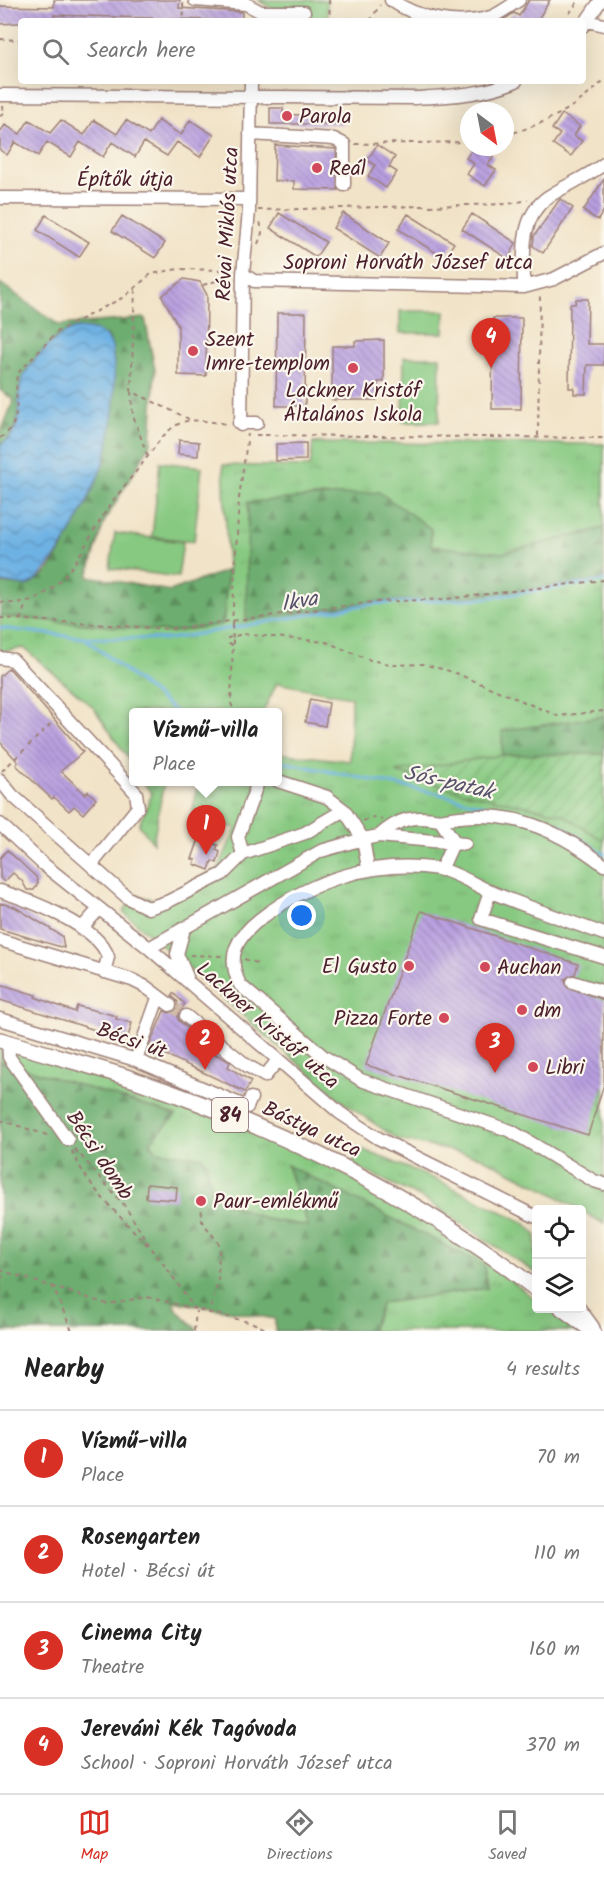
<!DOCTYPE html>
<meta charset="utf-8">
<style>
:root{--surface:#fff;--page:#f2f2f2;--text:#222;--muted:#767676;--line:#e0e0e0;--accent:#d93025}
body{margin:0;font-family:Kalam,sans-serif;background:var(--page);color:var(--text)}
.controls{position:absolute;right:18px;bottom:18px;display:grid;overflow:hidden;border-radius:6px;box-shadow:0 6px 24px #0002}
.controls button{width:54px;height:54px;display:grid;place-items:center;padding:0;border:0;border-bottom:2px solid var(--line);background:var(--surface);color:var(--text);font:30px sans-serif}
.compass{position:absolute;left:460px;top:102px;width:54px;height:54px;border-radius:50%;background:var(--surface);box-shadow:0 6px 24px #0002;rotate:148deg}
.you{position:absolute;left:302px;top:916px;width:21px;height:21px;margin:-15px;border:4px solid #fff;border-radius:50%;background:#1a73e8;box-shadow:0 0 0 9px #1a73e833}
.badge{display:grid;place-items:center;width:39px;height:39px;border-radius:50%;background:var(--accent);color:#fff;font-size:20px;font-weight:700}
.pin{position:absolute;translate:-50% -50px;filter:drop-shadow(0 2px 3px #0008)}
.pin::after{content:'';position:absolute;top:32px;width:21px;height:18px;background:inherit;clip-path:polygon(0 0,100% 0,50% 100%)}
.popup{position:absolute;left:129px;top:708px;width:153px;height:78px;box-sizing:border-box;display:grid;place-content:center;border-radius:6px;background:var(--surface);filter:drop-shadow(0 2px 4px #0005);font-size:20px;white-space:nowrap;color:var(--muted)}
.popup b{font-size:22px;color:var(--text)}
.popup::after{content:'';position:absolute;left:50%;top:100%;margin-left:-12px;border:12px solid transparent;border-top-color:var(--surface)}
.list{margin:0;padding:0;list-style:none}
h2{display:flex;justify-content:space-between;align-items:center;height:78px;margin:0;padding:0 24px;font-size:26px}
h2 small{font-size:20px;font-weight:400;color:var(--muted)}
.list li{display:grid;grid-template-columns:39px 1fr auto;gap:18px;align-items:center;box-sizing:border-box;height:96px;padding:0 24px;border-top:2px solid var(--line)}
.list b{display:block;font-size:22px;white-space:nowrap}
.list p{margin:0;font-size:20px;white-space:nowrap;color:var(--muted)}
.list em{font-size:20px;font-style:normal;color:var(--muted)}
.icon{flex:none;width:33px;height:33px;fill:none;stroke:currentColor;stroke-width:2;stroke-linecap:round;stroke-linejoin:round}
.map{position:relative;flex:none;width:604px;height:1331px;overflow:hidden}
.search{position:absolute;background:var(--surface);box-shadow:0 6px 24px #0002;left:18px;right:18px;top:18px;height:66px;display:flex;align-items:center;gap:15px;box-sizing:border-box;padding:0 21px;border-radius:6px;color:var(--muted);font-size:22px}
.sheet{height:462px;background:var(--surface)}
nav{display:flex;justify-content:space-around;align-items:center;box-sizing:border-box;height:84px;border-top:2px solid var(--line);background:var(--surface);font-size:16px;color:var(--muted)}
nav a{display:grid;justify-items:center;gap:3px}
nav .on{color:var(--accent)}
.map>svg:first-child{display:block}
.grass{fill:url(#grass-tufts);stroke:#687456;stroke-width:1.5}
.forest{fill:url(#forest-firs);stroke:#5c664d;stroke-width:1.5}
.garden{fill:url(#garden-furrows);stroke:#687456;stroke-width:1.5}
.pitch{fill:#87c981;stroke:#687456;stroke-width:1.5}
.water{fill:url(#water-waves);stroke:#5c6888;stroke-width:1.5}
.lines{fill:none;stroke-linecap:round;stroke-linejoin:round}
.stream{stroke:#6eb2e4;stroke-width:3}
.building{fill:url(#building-back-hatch)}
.minor-tunnel{stroke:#d0bca8;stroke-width:12;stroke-dasharray:12 6;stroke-linecap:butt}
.minor-casing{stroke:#9e8179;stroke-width:15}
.major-casing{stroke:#9e8179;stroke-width:18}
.path{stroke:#9e8179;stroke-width:2;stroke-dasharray:4.5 4.5;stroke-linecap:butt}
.minor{stroke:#fff;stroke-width:12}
.major{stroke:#fff;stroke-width:15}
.path-bridge{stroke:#9e8179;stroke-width:2;stroke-dasharray:4.5 4.5;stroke-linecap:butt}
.poi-dot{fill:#d1495b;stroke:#fbf7ec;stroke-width:2}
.labels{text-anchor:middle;stroke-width:4.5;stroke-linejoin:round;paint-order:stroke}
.shield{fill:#fbf7ec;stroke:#7f6065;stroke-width:1.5}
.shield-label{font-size:20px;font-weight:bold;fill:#4a1f2b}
.poi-label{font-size:21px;fill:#4a1f2b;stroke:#fbf7ec;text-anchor:start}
.street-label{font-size:21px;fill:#4a1f2b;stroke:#fbf7ec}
.water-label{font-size:22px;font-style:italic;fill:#57526c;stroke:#fbf7ec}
</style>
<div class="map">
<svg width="604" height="1331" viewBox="0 0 604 1331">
<defs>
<pattern id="grass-tufts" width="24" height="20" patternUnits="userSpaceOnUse" patternTransform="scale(1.5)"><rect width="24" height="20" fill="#87c981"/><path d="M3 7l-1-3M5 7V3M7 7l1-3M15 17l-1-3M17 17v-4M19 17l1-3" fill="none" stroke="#76ac70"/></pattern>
<pattern id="forest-firs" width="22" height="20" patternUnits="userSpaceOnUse" patternTransform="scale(1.5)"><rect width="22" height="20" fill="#6dad6f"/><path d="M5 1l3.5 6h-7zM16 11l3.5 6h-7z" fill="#5c8c5b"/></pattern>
<pattern id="garden-furrows" width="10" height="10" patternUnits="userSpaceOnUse" patternTransform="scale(1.5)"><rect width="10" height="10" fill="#87c981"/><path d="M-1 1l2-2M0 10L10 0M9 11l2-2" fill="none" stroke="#76ac70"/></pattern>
<pattern id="water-waves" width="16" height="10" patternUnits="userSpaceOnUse" patternTransform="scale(1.5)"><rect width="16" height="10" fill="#6eb2e4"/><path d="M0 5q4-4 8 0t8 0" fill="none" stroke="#5c90b9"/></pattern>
<pattern id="building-back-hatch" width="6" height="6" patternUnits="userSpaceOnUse" patternTransform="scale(1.5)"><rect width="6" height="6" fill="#b89fe0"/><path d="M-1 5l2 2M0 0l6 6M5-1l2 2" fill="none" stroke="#9881b6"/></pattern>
</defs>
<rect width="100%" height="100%" fill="#fbf7ec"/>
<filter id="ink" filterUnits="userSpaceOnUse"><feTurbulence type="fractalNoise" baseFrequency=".0167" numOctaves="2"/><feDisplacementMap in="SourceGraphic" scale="12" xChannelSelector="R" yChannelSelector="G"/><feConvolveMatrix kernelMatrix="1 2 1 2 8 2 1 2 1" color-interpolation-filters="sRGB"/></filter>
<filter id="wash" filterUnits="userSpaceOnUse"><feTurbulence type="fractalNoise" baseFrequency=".008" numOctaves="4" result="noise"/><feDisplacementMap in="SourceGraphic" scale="24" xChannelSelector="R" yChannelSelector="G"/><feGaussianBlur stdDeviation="1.35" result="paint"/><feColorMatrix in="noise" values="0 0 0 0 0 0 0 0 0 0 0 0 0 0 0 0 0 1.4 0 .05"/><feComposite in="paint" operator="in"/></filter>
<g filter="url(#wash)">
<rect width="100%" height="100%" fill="#f1e3c7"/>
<!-- grass -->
<path class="grass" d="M258,0H327L328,21L312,20L310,9L271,8Z
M313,443L604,444V1224L550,1192L481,1157L399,1140L344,1103L123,912L135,895L156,900L218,869L236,828L192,816L198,782H278V753L350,761L351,697L277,683L263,712H134V767L93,707L24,648L0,652V616L171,632L223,624L228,570L223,465L310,467Z
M143,782H164L153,843L139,825L152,794Z
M0,1047C97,1076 197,1103 289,1146C377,1188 460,1239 536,1300V1308L548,1309L576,1331H371L382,1303L487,1288L287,1166L308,1226L265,1219L213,1197L206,1162L202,1157L156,1151L150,1141L176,1115L0,1061Z
M359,1148L437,1180L525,1223L536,1235V1273L424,1199L352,1165Z"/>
<!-- forest -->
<path class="forest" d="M0,283L59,325L145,318L155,370L151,443L104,522L88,576L170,591L228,570L223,624L171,632L0,616V583C14,585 27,585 40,578C58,567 101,474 106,451C114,419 113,387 113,354L60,334C49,345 33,359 26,372C13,396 29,428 0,445V434L14,400L0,390Z
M379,492L431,529V546L502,553L604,528V580L447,599L373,602L246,621L248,502Z
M604,716V754L502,755V731Z
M0,1061L176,1115L150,1142L156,1151L202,1157L206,1162L213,1197L265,1219L308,1226L287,1165L484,1265L487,1288L382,1303L371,1331H275V1319L173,1301C176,1314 190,1320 198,1331H0Z"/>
<!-- garden -->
<path class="garden" d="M604,754V841L562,814L463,792L396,772L502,755Z"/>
<!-- pitch -->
<path class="pitch" d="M400,311H445L444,333H400Z
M404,357H440L439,422H403Z
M160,462L202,467L194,541L152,537Z
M115,533L183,542L178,577L110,568Z"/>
<!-- water -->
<path class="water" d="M77,328C93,329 105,330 112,346C117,379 114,419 107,451C99,483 56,573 26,586L0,582V445C28,428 14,404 21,382C27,363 58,332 77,328Z"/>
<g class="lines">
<!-- stream -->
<path class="stream" d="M0,628L84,638L169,639L370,604L485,598L604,581
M85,638L176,712
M278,761L440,794L560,825L604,854"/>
</g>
<g id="blocks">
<!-- building -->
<path class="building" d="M54,0H180L179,8L242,12V21L54,15V21L0,24V6L54,7Z
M529,0H550L537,21H502L514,13L519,16Z
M270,108H283V115L346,114V124H270Z
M562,114L580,126L574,136L582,141L571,156L553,144L560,134L552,129Z
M29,120L50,133L61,120L84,135L94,120L117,134L126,120L149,135L158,120L181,135L190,120L214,135L200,157L177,142L167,156L144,142L135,157L112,142L103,157L80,142L71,157L47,142L38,156L15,142L7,155L0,150V132L5,125L20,134Z
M275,145L336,149L338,190L294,189V181H274Z
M377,145L395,157L389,167L397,172L386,188L368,176L375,165L367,160Z
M474,147H481L494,156L488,165L496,170L485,186L467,174L474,164L466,158Z
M604,179V210L598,220L583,211Z
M560,199L573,208L543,253L533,246L534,236Z
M279,213L326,242L316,257L270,228Z
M343,213L389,243L380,258L333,228Z
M408,214L454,243L444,258L398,229Z
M472,214L516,243L508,259L462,229Z
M46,215L89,242L79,257L37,230Z
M122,216L165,243L155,258L112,231Z
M184,279L200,282L207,295L206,376L178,375V326L162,296Z
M576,299H588L587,344H604V365H587L586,394H574V388H569L570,304H575Z
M277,313H306L305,406H276Z
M493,318H522L521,409H492Z
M384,340V382H378L377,400H332V346H355V341Z
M179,440L199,442L198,456L178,454Z
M306,443V460L276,461V444Z
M9,668L83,752L61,771L85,794L88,791L96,799L83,814L74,806L69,811L54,797L52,799L16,765L18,762L0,742V676Z
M310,699L329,703L325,726L305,722Z
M199,839L218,845L216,850L220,852L217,863L212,861L209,870L194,864L196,860L192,859Z
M7,850L36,877L38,883L34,890H27L22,881L13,873L4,882L0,878V858Z
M0,903L15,907L62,936L64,948L0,929Z
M421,911L578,964L575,974L565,979L567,987L604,1000V1084L588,1135L366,1065Z
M0,984L36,995L35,997L75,1012L77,1006L117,1016L116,1019L132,1023L127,1040L0,1000Z
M173,993L185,1004L178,1014V1020L194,1034L192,1037L205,1042L203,1047L230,1062L228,1067L251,1081L245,1092L149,1047L164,1011L170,1013L177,1009L178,1002L172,996Z
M147,1184L177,1187L176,1200L146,1198Z"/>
</g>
</g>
<g filter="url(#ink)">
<use href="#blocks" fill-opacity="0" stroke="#9e8179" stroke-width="1.5"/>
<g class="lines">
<!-- minor-tunnel -->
<path class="minor-tunnel" d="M170,1005L186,1016"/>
<defs>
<path id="minor" d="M195,0L246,4L261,12H304
M391,0C418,19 458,27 491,17C501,13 510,6 519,0
M587,21L604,25
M583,26L601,0
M0,95L415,98C450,96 483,95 516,81
M250,134L334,139L344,144V185
M0,198L249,199
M243,274L254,281L524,287L554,279L604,253
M524,287C524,256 519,217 548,197C566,185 585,178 604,164
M239,423H257
M241,425L243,274L249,211L251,81
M0,658L13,660L136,793L138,807L92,864
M0,780L12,795L128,898L148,908L167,902L223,874L243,854L305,833L344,810L363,839L379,836L465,844
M278,781L327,797L344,810
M440,820C505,807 553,826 604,865
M0,824L43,864L149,948L340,1113L378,1138L536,1217
M379,836C399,818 414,815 440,820L454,841L441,870
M243,854L238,837L258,782
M0,891C29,900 99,926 108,957L104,972
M490,892L481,919L604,957
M81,929L98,910
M184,929L177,954L187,977
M604,934C566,920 526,907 489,891C473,884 455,872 439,869C375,859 311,880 260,919C236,938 226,956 240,985L323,1056L361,1080L511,1131L594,1181L604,1184
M0,940L132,980L146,987L170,1005
M149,948L321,851L363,839L368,868
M573,982L604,992
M186,1016L246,1065L265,1076L278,1060
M0,1019L136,1060L247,1107L251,1098
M8,1042L9,1057L68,1140
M136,1060L158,998
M579,1308L593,1327"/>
<path id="major" d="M0,1040C45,1054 91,1065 135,1080C280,1129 416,1195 536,1289
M562,1308L593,1331"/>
</defs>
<!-- minor casing -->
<use href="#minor" class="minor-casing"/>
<!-- major casing -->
<use href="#major" class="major-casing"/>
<!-- path -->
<path class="path" d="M329,0L330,21
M183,3L184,21
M370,21L380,5
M564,21L579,0
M0,39L21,40
M0,116L4,114L3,106
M505,135C543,125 577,108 604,80
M355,144L469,142
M258,210L508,204L528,200
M258,244L262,233L260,220
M203,285L226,278
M135,289L131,391L191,420
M131,391L133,416L148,457
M256,435L604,438
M538,436L540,292
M0,438C24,424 14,396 17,374L58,331L124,297L151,274L178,269L226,270
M0,602C59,611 80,551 106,511C118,493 132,477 145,460C156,446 165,429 183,422C195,418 215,423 228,424
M0,618L170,629L373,602L447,599L604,580
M20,620L26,604
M232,625L239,498L248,434
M233,640L231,703L234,712
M233,645L229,644L228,638L243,634L326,642L370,660L394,665L423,664L453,672L558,716L604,711
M2,771L54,721
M363,821L373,817L383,820
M190,955L224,956
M244,959L257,963
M0,1120L50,1136
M75,1149L124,1205L150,1246
M72,1151C89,1191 123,1218 151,1249C167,1266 181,1290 195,1309
M201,1201L202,1221L219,1244L218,1281L209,1314
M0,1270L107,1304L147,1297L253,1323L270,1331
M0,1279L6,1273
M52,1285L72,1331
M194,1331L196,1311"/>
<!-- minor -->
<use href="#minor" class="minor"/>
<!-- major -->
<use href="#major" class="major"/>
<!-- path-bridge -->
<path class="path-bridge" d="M232,625L233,640"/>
</g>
</g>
<!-- markers -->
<g class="poi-dot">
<circle cx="287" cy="116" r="6"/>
<circle cx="317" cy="168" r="6"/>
<circle cx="193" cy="351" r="6"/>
<circle cx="353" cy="368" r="6"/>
<circle cx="409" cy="966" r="6"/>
<circle cx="485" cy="967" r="6"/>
<circle cx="522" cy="1010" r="6"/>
<circle cx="444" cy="1018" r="6"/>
<circle cx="533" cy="1067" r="6"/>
<circle cx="201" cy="1201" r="6"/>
</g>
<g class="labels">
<!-- shield labels -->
<rect class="shield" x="212" y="1098" width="36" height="34" rx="4.5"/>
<g class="shield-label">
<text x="230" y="1122">84</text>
</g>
<!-- poi labels -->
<g class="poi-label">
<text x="299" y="123">Parola</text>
<text x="329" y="175">Reál</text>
<text x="205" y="346">Szent<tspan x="205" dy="24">Imre-templom</tspan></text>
<text x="353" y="397" text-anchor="middle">Lackner Kristóf<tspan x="353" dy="24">Általános Iskola</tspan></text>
<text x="397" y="973" text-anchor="end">El Gusto</text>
<text x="497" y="974">Auchan</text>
<text x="534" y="1017">dm</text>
<text x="432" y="1025" text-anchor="end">Pizza Forte</text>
<text x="545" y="1074">Libri</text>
<text x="213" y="1208">Paur-emlékmű</text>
</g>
<!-- street labels -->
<g class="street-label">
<text x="125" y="186">Építők útja</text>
<text transform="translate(227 224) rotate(-87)" y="7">Révai Miklós utca</text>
<text x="408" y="269">Soproni Horváth József utca</text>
<text transform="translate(268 1025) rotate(41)" y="7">Lackner Kristóf utca</text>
<text transform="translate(132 1040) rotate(19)" y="7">Bécsi út</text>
<text transform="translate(312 1129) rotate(25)" y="7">Bástya utca</text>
<text transform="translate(100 1155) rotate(56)" y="7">Bécsi domb</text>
</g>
<!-- water labels -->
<g class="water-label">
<text transform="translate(299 600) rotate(-10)" y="8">Ikva</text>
<text transform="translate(449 781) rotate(13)" y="8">Sós-patak</text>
</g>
</g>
</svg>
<div class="controls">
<button><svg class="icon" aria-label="locate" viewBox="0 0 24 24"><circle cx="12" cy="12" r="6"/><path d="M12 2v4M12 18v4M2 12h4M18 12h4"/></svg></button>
<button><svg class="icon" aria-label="layers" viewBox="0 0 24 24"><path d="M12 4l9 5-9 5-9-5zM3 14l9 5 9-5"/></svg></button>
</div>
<svg class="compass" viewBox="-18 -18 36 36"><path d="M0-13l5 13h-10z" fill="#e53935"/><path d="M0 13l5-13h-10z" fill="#767676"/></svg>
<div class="you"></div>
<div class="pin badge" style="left:206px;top:855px">1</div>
<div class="popup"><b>Vízmű-villa</b>Place</div>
<div class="pin badge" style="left:205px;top:1070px">2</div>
<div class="pin badge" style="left:495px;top:1073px">3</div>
<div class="pin badge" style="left:491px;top:368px">4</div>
<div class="search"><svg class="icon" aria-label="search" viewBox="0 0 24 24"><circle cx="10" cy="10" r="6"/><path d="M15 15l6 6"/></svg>Search here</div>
</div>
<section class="sheet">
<h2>Nearby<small>4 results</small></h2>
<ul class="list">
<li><span class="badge">1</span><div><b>Vízmű-villa</b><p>Place</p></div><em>70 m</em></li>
<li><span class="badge">2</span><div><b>Rosengarten</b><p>Hotel · Bécsi út</p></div><em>110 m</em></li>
<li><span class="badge">3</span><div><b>Cinema City</b><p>Theatre</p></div><em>160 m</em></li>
<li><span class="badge">4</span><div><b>Jereváni Kék Tagóvoda</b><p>School · Soproni Horváth József utca</p></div><em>370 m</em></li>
</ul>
</section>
<nav>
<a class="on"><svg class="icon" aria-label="map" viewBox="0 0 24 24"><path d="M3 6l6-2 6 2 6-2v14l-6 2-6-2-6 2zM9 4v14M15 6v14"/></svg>Map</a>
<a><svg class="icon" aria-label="directions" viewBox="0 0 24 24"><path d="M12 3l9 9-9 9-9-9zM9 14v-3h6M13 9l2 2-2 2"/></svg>Directions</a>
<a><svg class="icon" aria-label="saved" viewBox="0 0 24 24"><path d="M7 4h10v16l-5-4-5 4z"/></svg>Saved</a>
</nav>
